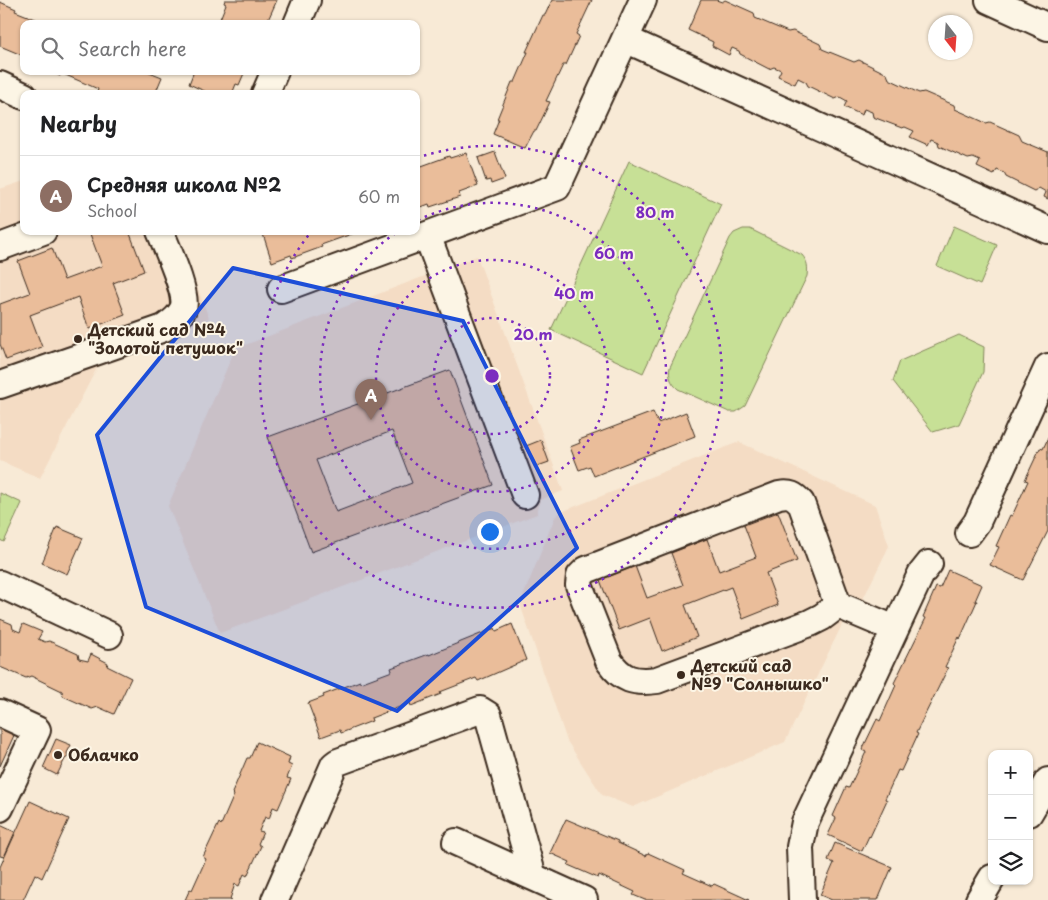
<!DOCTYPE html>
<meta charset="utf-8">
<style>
:root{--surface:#fff;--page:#f6f6f6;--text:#202124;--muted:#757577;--line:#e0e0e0;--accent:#d93025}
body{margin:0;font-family:"Playpen Sans",sans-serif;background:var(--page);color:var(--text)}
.controls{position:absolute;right:15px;bottom:15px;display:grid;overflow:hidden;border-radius:10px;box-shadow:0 1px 4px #0004}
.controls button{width:45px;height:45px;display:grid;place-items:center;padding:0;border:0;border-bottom:1px solid var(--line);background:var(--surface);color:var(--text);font:25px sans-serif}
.compass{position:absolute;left:928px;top:15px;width:45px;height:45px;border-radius:50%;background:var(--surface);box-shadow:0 1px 4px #0004;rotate:163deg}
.you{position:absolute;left:489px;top:531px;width:18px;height:18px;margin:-12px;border:4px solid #fff;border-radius:50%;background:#1a73e8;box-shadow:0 0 0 8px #1a73e833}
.badge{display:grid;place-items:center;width:32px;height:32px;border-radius:50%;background:var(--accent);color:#fff;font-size:16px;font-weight:700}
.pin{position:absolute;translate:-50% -41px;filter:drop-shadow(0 1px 2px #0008)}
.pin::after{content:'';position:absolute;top:26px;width:18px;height:15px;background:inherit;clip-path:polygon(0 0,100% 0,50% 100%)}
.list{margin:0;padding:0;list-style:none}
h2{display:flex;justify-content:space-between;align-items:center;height:65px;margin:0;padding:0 20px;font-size:21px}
h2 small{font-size:16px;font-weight:400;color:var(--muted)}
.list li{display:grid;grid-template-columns:32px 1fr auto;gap:15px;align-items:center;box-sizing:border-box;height:80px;padding:0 20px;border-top:1px solid var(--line)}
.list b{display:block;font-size:19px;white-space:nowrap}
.list p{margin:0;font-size:16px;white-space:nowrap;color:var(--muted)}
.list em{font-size:16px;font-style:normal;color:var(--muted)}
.icon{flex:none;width:28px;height:28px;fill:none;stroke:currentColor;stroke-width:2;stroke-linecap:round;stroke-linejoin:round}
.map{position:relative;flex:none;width:1048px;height:900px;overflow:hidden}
.search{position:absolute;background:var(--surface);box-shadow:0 1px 4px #0004;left:20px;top:20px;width:400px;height:55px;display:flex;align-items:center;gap:12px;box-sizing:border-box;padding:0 18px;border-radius:10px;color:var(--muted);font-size:19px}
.panel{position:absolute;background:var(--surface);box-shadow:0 1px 4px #0004;left:20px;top:90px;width:400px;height:145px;border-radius:10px}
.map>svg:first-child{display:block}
.built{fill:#f4dcc4}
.green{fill:#c7e096;stroke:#81855a}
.building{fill:#eabd9a;stroke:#3b2a1e;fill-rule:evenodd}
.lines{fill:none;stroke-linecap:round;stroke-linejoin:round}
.minor-casing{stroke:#3b2a1e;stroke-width:30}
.minor{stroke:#fcf5e5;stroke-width:26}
.marked{fill:#1d4ed8;fill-opacity:0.2;stroke:#1d4ed8;stroke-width:4;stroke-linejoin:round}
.ring{fill:none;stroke:#7b2cbf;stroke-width:2.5;stroke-dasharray:2.5 5}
.poi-dot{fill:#3b2a1e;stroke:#fcf5e5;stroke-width:2}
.labels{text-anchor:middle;stroke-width:4;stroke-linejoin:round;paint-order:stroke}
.poi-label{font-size:16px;font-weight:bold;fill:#3b2a1e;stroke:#fcf5e5;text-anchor:start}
.centre{fill:#7b2cbf;stroke:#fcf5e5;stroke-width:2.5}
.ring-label{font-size:15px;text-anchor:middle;font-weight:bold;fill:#7b2cbf;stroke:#fcf5e5;stroke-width:4;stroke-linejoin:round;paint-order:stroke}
</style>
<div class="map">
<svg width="1048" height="900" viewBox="0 0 1048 900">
<rect width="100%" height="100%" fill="#f8ead6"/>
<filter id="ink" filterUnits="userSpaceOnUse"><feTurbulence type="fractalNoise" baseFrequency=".02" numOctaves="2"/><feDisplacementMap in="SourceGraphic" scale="10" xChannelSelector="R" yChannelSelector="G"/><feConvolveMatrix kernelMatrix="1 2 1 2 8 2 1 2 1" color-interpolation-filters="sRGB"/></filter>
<g filter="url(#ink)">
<!-- built -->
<path class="built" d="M24,181V231H175L209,318L101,360L40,478L0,461V189Z
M477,256L563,491L540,500L537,514L220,633L168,506L235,349Z
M739,442L875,505L889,546L862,601L854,600L785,742L633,807L602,795L567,741L520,604L555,517L561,512Z"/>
<!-- green -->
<path class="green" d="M629,161L721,204L643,373L551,330Z
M954,226L997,245L980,285L937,266Z
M743,229H750L802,255C808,262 808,267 807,276L745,406L736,412H729L678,389C671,383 668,376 670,367L730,238L734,233Z
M959,335L984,347L983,372L959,424L933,432L893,381L900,361Z
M0,493L22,503L4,542L0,540Z"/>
<!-- building -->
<path class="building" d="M225,0H277L268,20L264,18L262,24H218L226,4L224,3Z
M552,0H592L576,34L579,36L566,65H563L546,101L550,102L536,131H534L525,148L493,134L499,119H497L512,82H515L528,52H526L543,15H545Z
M701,0H716L722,2L725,0L754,13L755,18L788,32L793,31L820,44L822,49L854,62L859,60L887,74L889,79L919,93L924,92L954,105L955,109L986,123L990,122L1019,135L1022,141L1048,152V199L1044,197L1046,192L1039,188L1034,191L1006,177L1004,173L997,170L994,175L977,167L980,161L973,158L968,159L939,146L938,142L931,139L928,145L910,137L914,131L905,127L902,128L873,117L872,112L864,109L862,115L844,107L847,101L840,97L835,99L808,86L806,82L798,78L795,84L778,76L781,70L774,67L769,69L740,54L739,51L732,48L729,55L712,46L713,42L688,30Z
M0,2L16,9L15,11L48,24H24V56L0,46Z
M50,71H147L162,77L155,94H101L97,92L98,89L61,73L60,76Z
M194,71H245L239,85L236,84L232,94H211L189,84Z
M495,152L505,179L491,184L490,180L486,181L478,158Z
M466,153L478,186L459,193L460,197L430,207L429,204L416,209V168L449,156L450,158Z
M96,231H129L144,271L113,283L125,315L89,329L78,297L30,315L42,347L6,360L0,344V304L30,293L18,261L52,248L64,280L102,266L90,234Z
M262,231H360L321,245L322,247L292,258L291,255L272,262Z
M450,370L493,485L311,552L268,437ZM392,431L412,483L336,512L316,460Z
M653,412L658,423L686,412L695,436L594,476L590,466L579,470L570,447L580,443L579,440Z
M1048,438V531L1023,580L990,565L999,547L996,546L1010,515L1012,516L1028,481L1025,480L1040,448L1043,449Z
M541,440L549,462L535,467L526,446Z
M778,512L797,561L766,573L778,605L743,619L731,587L685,605L697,637L662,651L650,618L619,630L600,580L635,566L647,598L683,585L671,553L707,539L719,571L756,557L744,525Z
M57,527L83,538L67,574L42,563Z
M948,570L982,585L975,601H977L960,639L959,637L945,667L948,668L916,733L918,734L901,771L898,770L885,799L887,800L870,837L869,836L862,851L828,835L836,818L833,816L846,787L849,788L866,752L862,750L877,719L880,721L896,685L894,683L926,618L923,617L936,587L940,588Z
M0,619L12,624L13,629L20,632L23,624L42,632L38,639L45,642L49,641L78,654L79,659L88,661L91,654L108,663L107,666L131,678L114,714L98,707L92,709L63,696L62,691L31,676L26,678L0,667Z
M512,624L526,660L478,681L476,678L440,692L441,694L411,706L410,703L371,718L372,721L341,733L340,730L321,737L308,703L324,697L323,695L360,681V683L392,671L391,668L429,654V655L495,628L496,631Z
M0,724L16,731L0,766Z
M56,739L71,745L67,753L68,757L65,759L57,775L43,768Z
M257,742L290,757L288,764L292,766L287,778L291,779L278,809L273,807L269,819L265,817L259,831L263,832L258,844L261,846L247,876L244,874L239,886L235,884L230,899L232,900H185L190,889L192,890L206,859L203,857L219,823L221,825L234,795L232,793L247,758H250Z
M30,801L69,819L42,878L35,874L23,900H0V867Z
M566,819L618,841V843L646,856L648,853L685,870L683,873L712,886L714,884L749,900H645L633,895L635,892L599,875L598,878L568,865L570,862L550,853Z
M0,825L15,832L4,857L0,856Z
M835,843L892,867L878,900H832L820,895L834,863L828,860Z"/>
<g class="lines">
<defs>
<path id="minor" d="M643,0L625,39L1048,230
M989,0L1048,27
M297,24L307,0
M0,85L24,96
M265,94L275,71
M427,235L525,495
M0,247L43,231
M281,289L557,187L625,39
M0,385L164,328C171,323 179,318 183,309C189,296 166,246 160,231
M969,533L977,522L1048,367
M0,584L109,635
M838,605L822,617L810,623L657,680C634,683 622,680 609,661L579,585L580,576L586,570L779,495C790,493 794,495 801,503L838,605L895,629
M0,713L37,730L0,808
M1029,813L1048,781
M456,842L533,877
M275,900L334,765L338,762L480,710L488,715L533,877L584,900
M802,900L800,847L805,822L921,574L929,564
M979,900L992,878"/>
</defs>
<!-- minor casing -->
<use href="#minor" class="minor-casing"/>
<!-- minor -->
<use href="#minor" class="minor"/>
</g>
</g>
<!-- marked area -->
<path class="marked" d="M233,268L463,321L577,548L397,711L146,607L97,435Z"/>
<!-- distance rings -->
<g class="ring">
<circle cx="492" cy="376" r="58"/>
<circle cx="492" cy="376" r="116"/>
<path d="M418 220A173 173 0 1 1 397 232"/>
<path d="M417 158A231 231 0 1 1 311 232"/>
</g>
<!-- markers -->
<g class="poi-dot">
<circle cx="78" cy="339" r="5"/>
<circle cx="681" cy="675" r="5"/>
<circle cx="58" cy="755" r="5"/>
</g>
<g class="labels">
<!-- poi labels -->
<g class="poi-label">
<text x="88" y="336">Детский сад №4<tspan x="88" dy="18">"Золотой петушок"</tspan></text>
<text x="691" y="672">Детский сад<tspan x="691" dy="18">№9 "Солнышко"</tspan></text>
<text x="68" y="761">Облачко</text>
</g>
</g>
<circle cx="492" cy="376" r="8" class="centre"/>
<g class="ring-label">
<text x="655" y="218">80 m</text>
<text x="614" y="259">60 m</text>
<text x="574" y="299">40 m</text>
<text x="533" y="340">20 m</text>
</g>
</svg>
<div class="controls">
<button>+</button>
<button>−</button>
<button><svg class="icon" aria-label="layers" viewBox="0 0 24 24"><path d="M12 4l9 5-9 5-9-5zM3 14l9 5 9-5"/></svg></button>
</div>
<svg class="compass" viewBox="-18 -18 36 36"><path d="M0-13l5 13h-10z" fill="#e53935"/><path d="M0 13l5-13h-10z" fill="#757577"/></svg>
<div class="you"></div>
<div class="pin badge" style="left:371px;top:420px;background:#8d6e63">A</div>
<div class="search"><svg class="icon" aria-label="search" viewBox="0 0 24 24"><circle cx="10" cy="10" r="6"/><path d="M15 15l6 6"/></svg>Search here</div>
<section class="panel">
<h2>Nearby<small></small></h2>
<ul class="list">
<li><span class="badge" style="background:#8d6e63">A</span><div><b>Средняя школа №2</b><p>School</p></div><em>60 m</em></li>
</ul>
</section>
</div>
